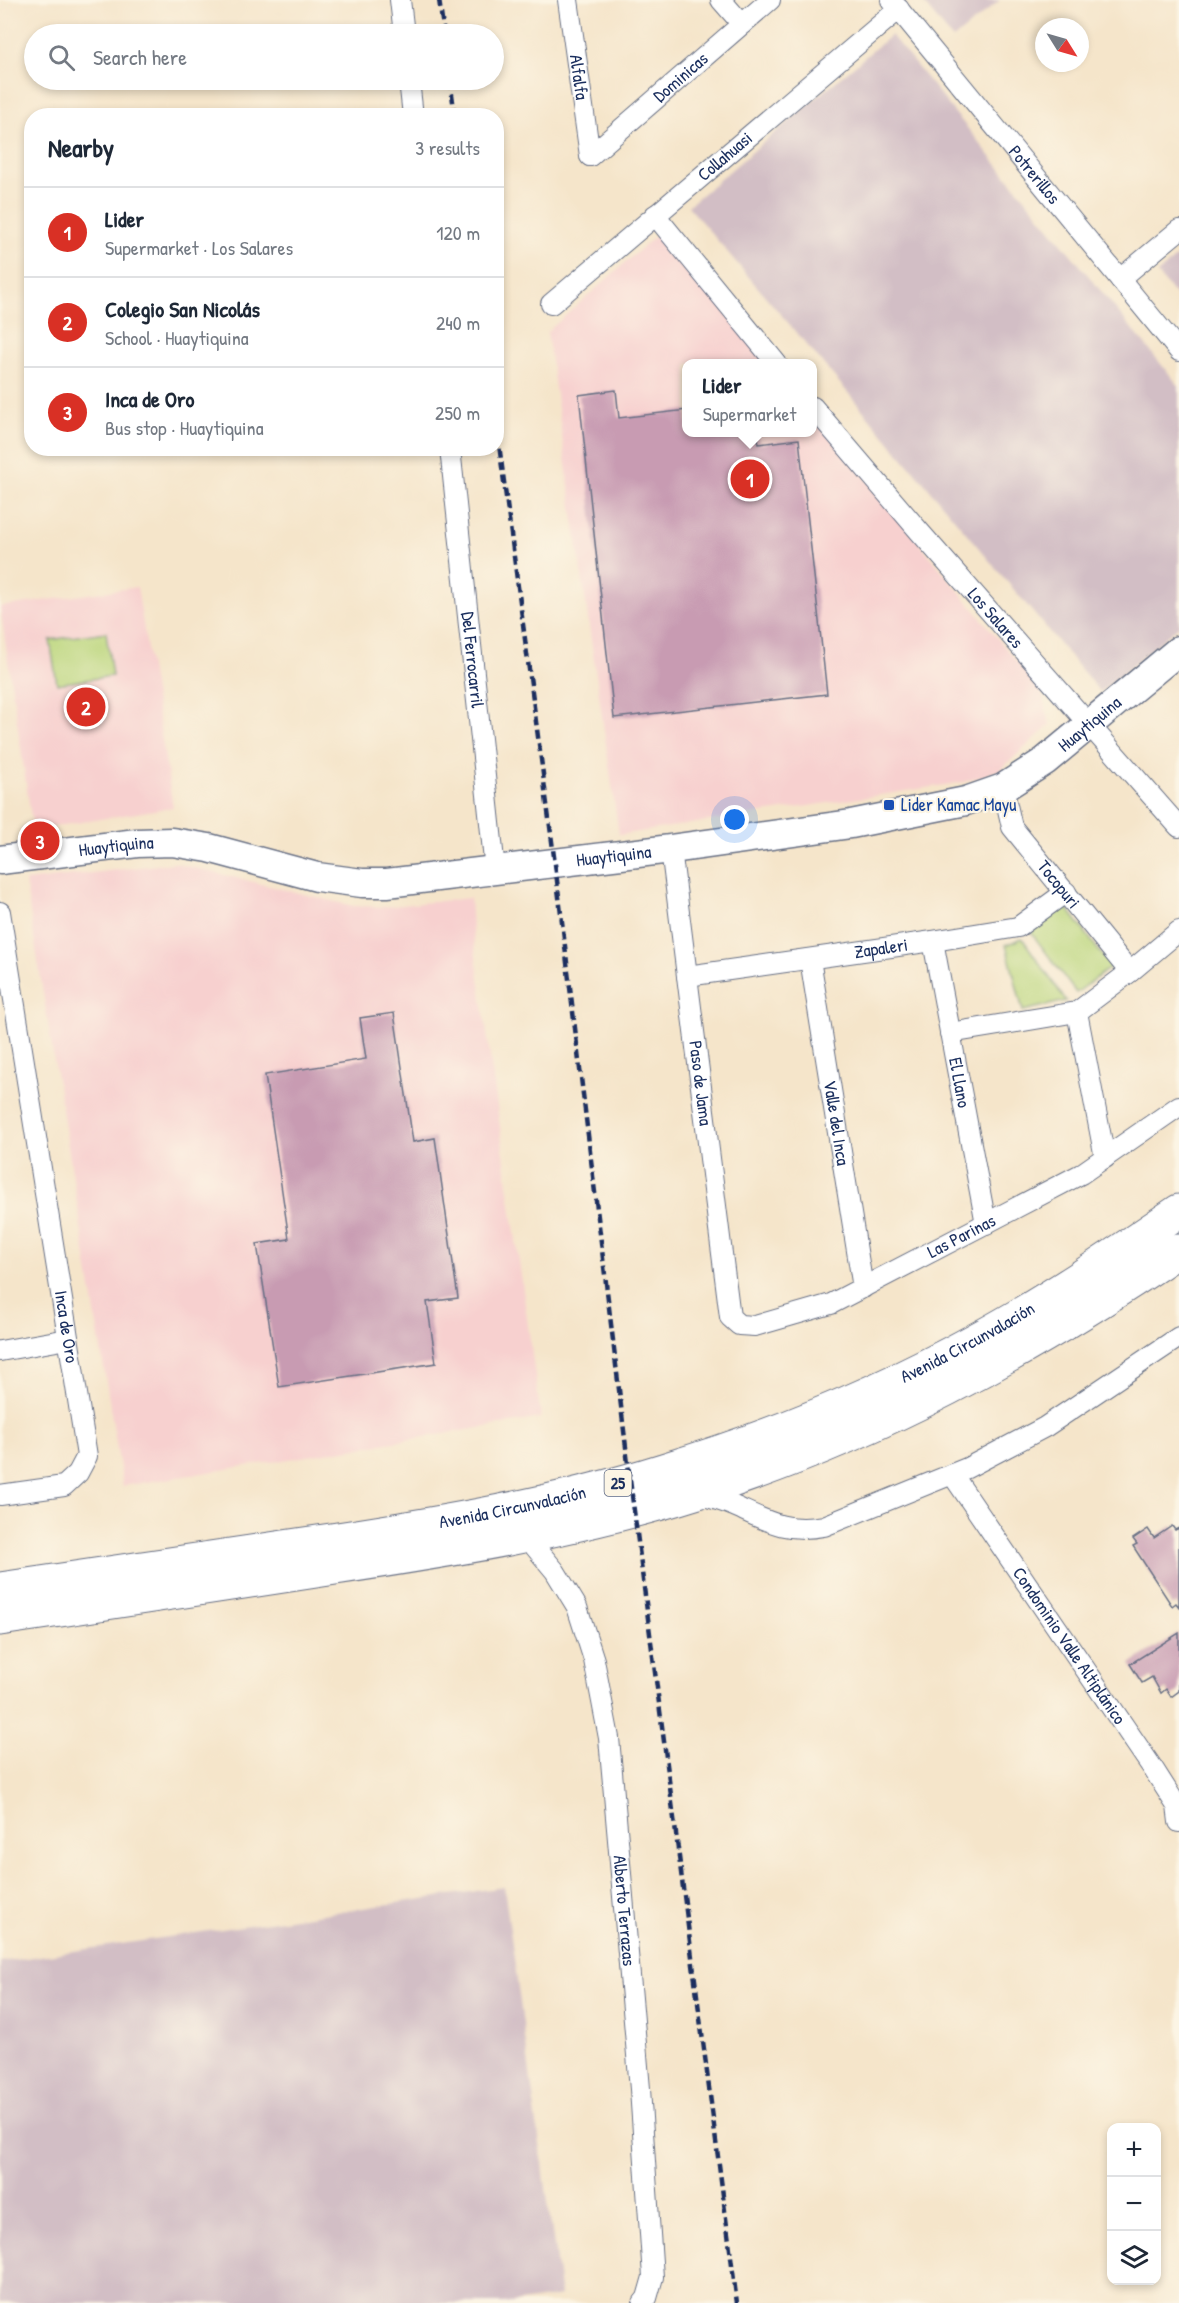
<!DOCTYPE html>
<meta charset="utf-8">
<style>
:root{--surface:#fff;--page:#f2f2f3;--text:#1f2937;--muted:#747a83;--line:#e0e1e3;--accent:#d93025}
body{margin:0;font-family:"Patrick Hand",sans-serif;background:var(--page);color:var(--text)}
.controls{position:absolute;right:18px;bottom:18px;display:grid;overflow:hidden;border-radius:12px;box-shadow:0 3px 9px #0003}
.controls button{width:54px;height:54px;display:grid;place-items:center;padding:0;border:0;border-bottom:2px solid var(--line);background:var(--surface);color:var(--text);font:30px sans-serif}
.compass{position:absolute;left:1035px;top:18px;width:54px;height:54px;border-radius:50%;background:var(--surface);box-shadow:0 3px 9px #0003;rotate:127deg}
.you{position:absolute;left:735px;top:820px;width:21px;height:21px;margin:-15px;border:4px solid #fff;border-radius:50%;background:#1a73e8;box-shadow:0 0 0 9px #1a73e833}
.badge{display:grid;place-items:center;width:39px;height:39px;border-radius:50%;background:var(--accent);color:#fff;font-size:20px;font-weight:700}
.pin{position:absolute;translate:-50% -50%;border:3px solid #fff;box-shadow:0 2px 6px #0006}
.popup{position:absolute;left:682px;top:359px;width:135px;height:78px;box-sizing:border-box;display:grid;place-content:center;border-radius:12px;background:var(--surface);filter:drop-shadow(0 2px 4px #0005);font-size:20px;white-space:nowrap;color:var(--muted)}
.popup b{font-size:22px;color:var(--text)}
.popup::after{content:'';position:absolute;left:50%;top:100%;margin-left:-12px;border:12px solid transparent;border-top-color:var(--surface)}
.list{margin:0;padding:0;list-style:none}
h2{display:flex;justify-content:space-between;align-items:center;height:78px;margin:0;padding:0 24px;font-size:26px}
h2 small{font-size:20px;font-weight:400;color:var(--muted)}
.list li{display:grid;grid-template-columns:39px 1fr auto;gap:18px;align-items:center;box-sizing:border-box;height:90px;padding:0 24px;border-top:2px solid var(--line)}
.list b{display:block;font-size:22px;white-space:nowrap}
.list p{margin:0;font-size:20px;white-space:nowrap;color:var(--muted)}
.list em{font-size:20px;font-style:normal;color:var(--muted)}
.icon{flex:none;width:33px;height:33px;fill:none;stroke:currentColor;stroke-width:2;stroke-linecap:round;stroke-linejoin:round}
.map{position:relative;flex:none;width:1179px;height:2303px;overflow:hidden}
.search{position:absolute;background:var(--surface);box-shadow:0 3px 9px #0003;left:24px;top:24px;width:480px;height:66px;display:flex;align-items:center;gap:15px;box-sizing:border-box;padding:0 21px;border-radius:33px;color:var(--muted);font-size:22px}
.panel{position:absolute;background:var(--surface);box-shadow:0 3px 9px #0003;left:24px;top:108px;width:480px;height:348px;border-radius:24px}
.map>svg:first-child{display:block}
.built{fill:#f7d0cf}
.industrial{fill:#d2bec5}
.green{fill:#bad57a;stroke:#6a826c;stroke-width:1.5}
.building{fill:#c89bb2}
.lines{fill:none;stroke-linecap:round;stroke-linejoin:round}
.street-casing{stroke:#676f84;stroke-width:22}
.secondary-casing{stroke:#676f84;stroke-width:31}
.highway-casing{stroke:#676f84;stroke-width:35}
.street{stroke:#fff;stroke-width:20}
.secondary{stroke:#fff;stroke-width:28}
.highway{stroke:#fff;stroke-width:33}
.rail{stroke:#1b2f5e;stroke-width:4.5;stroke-dasharray:9 4.5;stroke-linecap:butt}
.transit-dot{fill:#1a4fb4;stroke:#fcf5e5;stroke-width:2}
.labels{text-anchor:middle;stroke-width:4.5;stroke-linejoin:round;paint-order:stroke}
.shield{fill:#fcf5e5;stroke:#5e6a86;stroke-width:1.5}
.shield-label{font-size:16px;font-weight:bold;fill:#1b2f5e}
.street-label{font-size:18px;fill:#1b2f5e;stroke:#fcf5e5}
.transit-label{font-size:18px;fill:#164399;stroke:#fcf5e5;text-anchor:start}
</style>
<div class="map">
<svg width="1179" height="2303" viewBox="0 0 1179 2303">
<rect width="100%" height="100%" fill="#fcf5e5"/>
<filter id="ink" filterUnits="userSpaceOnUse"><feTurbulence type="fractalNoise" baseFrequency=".0167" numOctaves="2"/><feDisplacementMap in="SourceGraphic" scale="12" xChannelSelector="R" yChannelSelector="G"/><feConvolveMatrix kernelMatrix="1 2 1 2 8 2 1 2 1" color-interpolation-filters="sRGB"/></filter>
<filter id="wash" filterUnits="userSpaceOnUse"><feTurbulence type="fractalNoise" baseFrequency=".008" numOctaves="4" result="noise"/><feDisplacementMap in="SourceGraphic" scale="24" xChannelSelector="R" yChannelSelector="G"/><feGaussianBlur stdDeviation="1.35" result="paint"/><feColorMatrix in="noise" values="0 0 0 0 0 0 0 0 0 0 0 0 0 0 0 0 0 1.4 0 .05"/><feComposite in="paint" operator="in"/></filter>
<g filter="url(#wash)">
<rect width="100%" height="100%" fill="#f5e5ca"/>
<!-- built -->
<path class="built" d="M661,231L771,363L687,364V432H813V414L1042,692L1050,725L1000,770L964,782L619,835L547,332Z
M137,587L173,807L33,830L0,607Z
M174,863L353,906L383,907L470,898L472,928L541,1418L123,1486L25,881Z"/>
<!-- industrial -->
<path class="industrial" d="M921,0H1000L953,39Z
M891,35L1179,386V626L1100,692L861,408L688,206Z
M1179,255V299L1157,274Z
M504,1887L561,2296L512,2303H0V1962Z"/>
<!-- green -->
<path class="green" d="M106,632L112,676L57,684L50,640Z
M1065,905L1111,967L1076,993L1030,931Z
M1022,938L1066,1001L1023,1011L1006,945Z"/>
<g id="blocks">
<!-- building -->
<path class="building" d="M616,390L619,418L687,410V432H757L759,444L799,439L827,694L614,718L579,395Z
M394,1013L413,1142L435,1138L458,1298L427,1302L436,1363L279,1387L257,1244L289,1239L265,1075L366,1059L360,1018Z
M1172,1526L1175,1530L1179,1528V1607L1176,1603L1172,1606L1133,1546L1137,1544L1133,1539L1148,1529L1154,1538Z
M1179,1633V1691L1171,1697L1166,1689L1161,1693L1152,1677L1142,1683L1130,1664Z"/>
</g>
</g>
<g filter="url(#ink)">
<use href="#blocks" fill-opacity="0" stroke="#676f84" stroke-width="1.5"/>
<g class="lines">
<defs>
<g id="street">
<path d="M400,0L404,34"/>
<path id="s1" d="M568,0L590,156"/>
<path d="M721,0L742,24"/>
<path id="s2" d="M891,0L1179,351"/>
<path d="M409,80L413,116"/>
<path id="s3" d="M590,156L770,0"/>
<path d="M655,215L777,364"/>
<path d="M1120,279L1179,230"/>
<path id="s4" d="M551,304L899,9"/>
<path id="s5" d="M813,407L919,531L1179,827"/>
<path id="s6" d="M450,448L495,870"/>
<path id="s7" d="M1003,788L1012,827L1130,972"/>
<path id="s8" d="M671,849L730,1317L739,1325L755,1326L831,1304L1081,1174L1179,1106"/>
<path id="s9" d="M0,912L87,1456L78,1473L64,1486L0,1495"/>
<path id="s10" d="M933,941L986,1224"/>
<path id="s11" d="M810,959L863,1288"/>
<path id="s12" d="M687,976L933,941L1018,927L1066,892"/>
<path d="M1077,1012L1105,1158"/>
<path d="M950,1033L1077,1012L1130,972L1179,931"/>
<path d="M0,1351L68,1339"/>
<path id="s13" d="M952,1474L1154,1770L1177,1806L1179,1822"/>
<path d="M698,1494C710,1498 722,1501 734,1506C767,1521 786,1533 824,1526L967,1468L1045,1427L1179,1337"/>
<path id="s14" d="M526,1536L555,1571L577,1607L594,1660L609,1738L640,2089L653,2277L647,2298L643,2303"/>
</g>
<g id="secondary">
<path id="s15" d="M0,860L137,843L172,842L209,848L317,877L362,883H387L671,849L851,824L966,801L1003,788L1045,761L1179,650"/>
</g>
<g id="highway">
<path id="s16" d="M0,1589C110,1573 220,1557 331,1540C442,1523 555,1504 663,1470C772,1437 877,1394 977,1339C1047,1301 1113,1256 1179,1211"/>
<path d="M0,1619C110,1603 220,1586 329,1569C454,1550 578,1530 698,1492C871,1438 1029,1352 1179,1250"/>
</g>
</defs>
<!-- street casing -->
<use href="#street" class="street-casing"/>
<!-- secondary casing -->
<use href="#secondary" class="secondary-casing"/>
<!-- highway casing -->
<use href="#highway" class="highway-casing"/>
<!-- street -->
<use href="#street" class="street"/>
<!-- secondary -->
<use href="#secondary" class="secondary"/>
<!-- highway -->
<use href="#highway" class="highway"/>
<!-- rail -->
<path class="rail" d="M439,0L444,34
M450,80L455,116
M496,422L555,864L630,1480L737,2303"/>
</g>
</g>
<!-- markers -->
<rect class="transit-dot" x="883" y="799" width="12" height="12" rx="3"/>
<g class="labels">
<!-- shield labels -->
<rect class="shield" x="604.5" y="1470" width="27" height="26" rx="4.5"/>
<g class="shield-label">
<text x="618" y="1489">25</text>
</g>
<!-- street labels -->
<g class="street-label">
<text dy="6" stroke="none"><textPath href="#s1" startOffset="78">Alfalfa</textPath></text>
<text dy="6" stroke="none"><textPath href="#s3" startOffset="120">Dominicas</textPath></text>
<text dy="6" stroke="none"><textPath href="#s4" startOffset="228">Collahuasi</textPath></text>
<text dy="6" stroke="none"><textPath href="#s2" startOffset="226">Potrerillos</textPath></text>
<text dy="6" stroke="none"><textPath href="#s5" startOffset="279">Los Salares</textPath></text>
<text dy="6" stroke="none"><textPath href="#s6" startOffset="213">Del Ferrocarril</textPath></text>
<text dy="6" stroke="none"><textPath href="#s15" startOffset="1125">Huaytiquina</textPath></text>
<text dy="6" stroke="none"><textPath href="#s15" startOffset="117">Huaytiquina</textPath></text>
<text dy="6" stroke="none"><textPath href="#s15" startOffset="621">Huaytiquina</textPath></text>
<text dy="6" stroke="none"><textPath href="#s7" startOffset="114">Tocopuri</textPath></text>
<text dy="6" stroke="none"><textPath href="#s12" startOffset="196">Zapaleri</textPath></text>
<text dy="6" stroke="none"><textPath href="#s8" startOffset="236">Paso de Jama</textPath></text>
<text dy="6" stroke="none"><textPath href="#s10" startOffset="144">El Llano</textPath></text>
<text dy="6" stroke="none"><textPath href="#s11" startOffset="166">Valle del Inca</textPath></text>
<text dy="6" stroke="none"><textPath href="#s8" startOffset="726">Las Parinas</textPath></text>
<text dy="6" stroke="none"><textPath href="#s9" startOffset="420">Inca de Oro</textPath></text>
<text dy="6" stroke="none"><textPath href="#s16" startOffset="1005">Avenida Circunvalación</textPath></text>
<text dy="6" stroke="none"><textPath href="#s16" startOffset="519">Avenida Circunvalación</textPath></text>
<text dy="6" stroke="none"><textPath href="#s13" startOffset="208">Condominio Valle Altiplánico</textPath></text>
<text dy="6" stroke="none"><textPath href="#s14" startOffset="396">Alberto Terrazas</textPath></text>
</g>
<!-- transit labels -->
<g class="transit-label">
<text x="901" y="811">Lider Kamac Mayu</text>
</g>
</g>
</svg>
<div class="controls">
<button>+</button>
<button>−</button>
<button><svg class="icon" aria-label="layers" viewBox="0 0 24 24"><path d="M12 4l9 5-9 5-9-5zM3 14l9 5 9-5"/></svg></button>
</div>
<svg class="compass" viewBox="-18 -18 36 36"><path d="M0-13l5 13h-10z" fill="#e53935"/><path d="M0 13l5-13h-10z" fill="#747a83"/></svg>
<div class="you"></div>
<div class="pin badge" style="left:750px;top:479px">1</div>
<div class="popup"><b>Lider</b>Supermarket</div>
<div class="pin badge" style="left:86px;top:707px">2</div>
<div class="pin badge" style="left:40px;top:841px">3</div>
<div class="search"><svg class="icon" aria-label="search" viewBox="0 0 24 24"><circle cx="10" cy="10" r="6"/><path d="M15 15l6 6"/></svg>Search here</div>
<section class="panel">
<h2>Nearby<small>3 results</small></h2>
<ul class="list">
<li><span class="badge">1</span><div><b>Lider</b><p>Supermarket · Los Salares</p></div><em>120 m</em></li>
<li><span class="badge">2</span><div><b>Colegio San Nicolás</b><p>School · Huaytiquina</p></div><em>240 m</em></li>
<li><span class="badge">3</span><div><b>Inca de Oro</b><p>Bus stop · Huaytiquina</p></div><em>250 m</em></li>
</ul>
</section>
</div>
